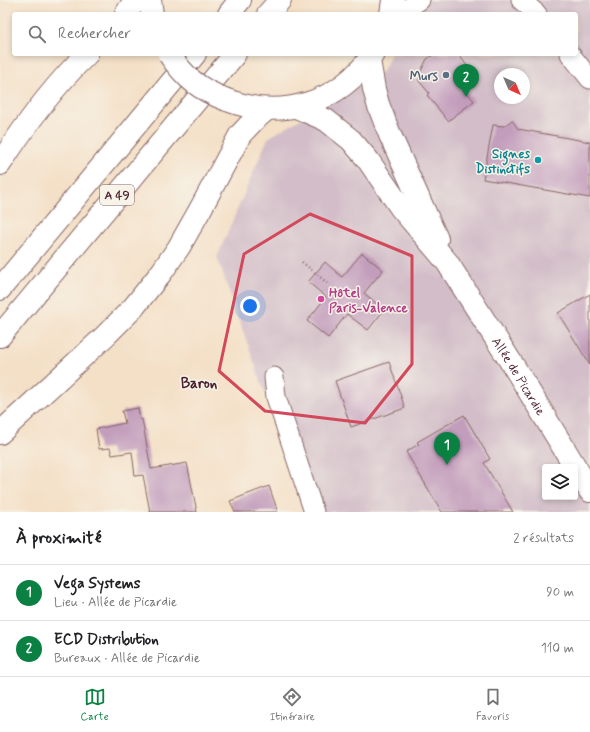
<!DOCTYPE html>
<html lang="fr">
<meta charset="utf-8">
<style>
:root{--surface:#fff;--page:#f2f2f2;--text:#202124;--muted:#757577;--line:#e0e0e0;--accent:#0b8043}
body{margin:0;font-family:Mynerve,sans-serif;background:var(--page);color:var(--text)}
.controls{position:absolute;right:12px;bottom:12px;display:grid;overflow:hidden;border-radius:4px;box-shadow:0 2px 6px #0003}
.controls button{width:36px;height:36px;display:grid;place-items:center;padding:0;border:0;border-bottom:1px solid var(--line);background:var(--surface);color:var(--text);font:20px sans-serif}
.compass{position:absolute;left:494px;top:68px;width:36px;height:36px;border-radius:50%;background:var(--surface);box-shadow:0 2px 6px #0003;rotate:136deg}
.you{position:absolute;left:250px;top:306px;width:14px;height:14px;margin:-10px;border:3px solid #fff;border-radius:50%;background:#1a73e8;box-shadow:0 0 0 6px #1a73e833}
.badge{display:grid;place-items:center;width:26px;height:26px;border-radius:50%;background:var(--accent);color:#fff;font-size:13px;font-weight:700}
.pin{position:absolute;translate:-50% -33px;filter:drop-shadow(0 1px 2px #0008)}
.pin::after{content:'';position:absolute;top:21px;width:14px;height:12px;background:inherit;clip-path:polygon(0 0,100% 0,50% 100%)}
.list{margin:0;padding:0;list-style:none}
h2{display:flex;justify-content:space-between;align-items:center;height:52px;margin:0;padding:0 16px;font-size:17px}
h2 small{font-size:13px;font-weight:400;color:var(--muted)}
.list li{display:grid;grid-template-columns:26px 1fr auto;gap:12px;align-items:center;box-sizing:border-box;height:56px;padding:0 16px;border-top:1px solid var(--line)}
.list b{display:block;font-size:15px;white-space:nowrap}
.list p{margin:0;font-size:13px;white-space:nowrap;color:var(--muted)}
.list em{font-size:13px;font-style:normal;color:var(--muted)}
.icon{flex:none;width:22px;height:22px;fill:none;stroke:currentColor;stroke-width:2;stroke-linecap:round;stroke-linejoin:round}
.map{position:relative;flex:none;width:590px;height:512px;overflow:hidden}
.search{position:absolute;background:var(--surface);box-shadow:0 2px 6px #0003;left:12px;right:12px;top:12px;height:44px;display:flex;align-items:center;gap:10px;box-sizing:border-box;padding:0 14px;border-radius:4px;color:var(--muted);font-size:15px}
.sheet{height:164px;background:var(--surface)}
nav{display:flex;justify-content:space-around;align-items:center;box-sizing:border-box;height:56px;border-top:1px solid var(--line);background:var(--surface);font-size:11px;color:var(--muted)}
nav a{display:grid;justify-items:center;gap:2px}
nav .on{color:var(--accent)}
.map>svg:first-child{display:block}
.industrial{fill:#d2bdc8;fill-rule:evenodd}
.building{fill:#c29dbc}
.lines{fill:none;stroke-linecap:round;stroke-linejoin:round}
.street-casing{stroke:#866362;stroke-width:21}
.primary-casing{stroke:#866362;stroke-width:24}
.highway-casing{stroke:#866362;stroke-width:24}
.path{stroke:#866362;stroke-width:2.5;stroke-dasharray:1 3;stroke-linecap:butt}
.street{stroke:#fff;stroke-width:19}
.primary{stroke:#fff;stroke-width:22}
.highway{stroke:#fff;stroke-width:22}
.primary-bridge-casing{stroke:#866362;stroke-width:24;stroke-linecap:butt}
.primary-bridge{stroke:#fff;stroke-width:22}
.marked{fill:none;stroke:#d1495b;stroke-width:3;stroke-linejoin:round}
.service-dot{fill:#5c6f8a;stroke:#f7f3e8;stroke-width:1.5}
.culture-dot{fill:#0f9aa8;stroke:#f7f3e8;stroke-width:1.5}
.hotel-dot{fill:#d1479c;stroke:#f7f3e8;stroke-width:1.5}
.labels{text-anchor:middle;stroke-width:3;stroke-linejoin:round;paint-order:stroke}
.shield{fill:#f7f3e8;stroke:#7e5f64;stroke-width:1}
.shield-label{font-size:12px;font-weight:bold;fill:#4a1f2b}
.service-label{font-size:13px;font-weight:bold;fill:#4e5e75;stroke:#f7f3e8;text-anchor:end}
.culture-label{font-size:13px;font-weight:bold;fill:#0d838f;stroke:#f7f3e8;text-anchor:end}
.hotel-label{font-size:13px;font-weight:bold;fill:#b23c85;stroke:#f7f3e8;text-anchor:start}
.street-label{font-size:13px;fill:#4a1f2b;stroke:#f7f3e8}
.quarter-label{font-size:15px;font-weight:bold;fill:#4a1f2b;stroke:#f7f3e8}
</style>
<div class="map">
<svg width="590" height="512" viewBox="0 0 590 512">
<rect width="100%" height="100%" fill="#f7f3e8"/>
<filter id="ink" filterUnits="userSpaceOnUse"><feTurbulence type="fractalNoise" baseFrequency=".025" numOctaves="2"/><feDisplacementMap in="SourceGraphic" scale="8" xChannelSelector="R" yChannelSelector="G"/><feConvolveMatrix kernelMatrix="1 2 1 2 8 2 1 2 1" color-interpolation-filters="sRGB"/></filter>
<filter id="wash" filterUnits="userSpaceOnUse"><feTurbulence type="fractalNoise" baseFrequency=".012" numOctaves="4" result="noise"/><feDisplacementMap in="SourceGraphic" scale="16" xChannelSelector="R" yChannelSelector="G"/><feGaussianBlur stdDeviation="0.9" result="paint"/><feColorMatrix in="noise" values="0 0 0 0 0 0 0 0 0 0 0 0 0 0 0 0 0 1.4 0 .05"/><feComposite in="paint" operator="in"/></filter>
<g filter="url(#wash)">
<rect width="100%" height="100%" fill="#f4e0c7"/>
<!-- industrial -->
<path class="industrial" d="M426,0H590V512H307L217,257L268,138L383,71L391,54H576V14H415ZM500,74H524V98H500ZM545,467H575V497H545Z"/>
<g id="blocks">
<!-- building -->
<path class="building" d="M434,54H458L475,76L462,86L474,101L448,121L427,95L429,93L419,81L420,73L427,59Z
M512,120L518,129L590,142V198L483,179L493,125L504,126Z
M362,253L383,270L364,293L384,310L368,330L347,314L328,338L307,321L326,297L308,282L325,262L342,277Z
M590,294V365L558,313Z
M389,362L405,408L351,427L335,381Z
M138,408L140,420L142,419L151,469L187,463L197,512H150L143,475L135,476L132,452L112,455L110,448L99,449L96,429L125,423L122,411Z
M464,415L490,459L484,463L513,512H442L406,452L419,444L417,442Z
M269,486L278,512H235L230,501Z"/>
</g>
</g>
<g filter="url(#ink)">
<use href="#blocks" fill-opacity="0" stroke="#866362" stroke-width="1"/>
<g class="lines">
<defs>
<path id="street" d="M521,0L537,14
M400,14L420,0
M570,54L590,79
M274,377L276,397L314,512"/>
<g id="primary">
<path d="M150,0L152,14"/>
<path d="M391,14L393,0"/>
<path d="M369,60L374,89L378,104L390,135L437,239"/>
<path d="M227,100C282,121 339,103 373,54"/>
<path id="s1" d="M296,107L326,120L351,140L368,160L401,208L447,262L516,370L590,491"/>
</g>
<path id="highway" d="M126,14L135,0
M229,14L240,0
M268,14L280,0
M0,164C25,125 54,86 87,54
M0,289L195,54
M0,336L235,54
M0,433L104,337L133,308L161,273L179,247L201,208L240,135L254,120L267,109"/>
</defs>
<!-- street casing -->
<use href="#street" class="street-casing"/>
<!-- primary casing -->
<use href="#primary" class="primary-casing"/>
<!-- highway casing -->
<use href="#highway" class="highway-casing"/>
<!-- path -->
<path class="path" d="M302,262L327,283"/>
<!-- street -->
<use href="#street" class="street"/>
<!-- primary -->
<use href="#primary" class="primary"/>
<!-- highway -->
<use href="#highway" class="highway"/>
<defs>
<path id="primary-bridge" d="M169,54C185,78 200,90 227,100"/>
</defs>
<!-- primary-bridge casing -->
<use href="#primary-bridge" class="primary-bridge-casing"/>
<!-- primary-bridge -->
<use href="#primary-bridge" class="primary-bridge"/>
</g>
</g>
<!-- marked area -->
<path class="marked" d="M310,214L412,256V364L365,423L265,411L219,371L244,254Z"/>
<!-- markers -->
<circle class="service-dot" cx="446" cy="75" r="4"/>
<circle class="culture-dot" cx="538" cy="160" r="4"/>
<circle class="hotel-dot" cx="321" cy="299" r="4"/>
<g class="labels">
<!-- shield labels -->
<rect class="shield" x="100" y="185" width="34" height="20" rx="3"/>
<g class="shield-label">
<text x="117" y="199">A 49</text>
</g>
<!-- service labels -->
<g class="service-label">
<text x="438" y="80">Murs</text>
</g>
<!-- culture labels -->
<g class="culture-label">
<text x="530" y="158">Signes<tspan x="530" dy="15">Distinctifs</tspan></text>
</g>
<!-- hotel labels -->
<g class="hotel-label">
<text x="329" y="297">Hôtel<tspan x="329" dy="15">Paris-Valence</tspan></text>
</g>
<!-- street labels -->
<g class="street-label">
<text dy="5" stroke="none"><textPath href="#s1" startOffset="355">Allée de Picardie</textPath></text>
</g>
<!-- quarter labels -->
<g class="quarter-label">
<text x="199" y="388">Baron</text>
</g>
</g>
</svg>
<div class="controls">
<button><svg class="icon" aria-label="layers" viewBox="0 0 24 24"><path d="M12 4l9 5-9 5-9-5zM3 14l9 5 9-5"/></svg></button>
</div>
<svg class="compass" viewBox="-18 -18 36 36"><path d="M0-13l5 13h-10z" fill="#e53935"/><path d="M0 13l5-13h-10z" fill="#757577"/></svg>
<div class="you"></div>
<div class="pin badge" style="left:447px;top:465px">1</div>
<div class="pin badge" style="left:466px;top:97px">2</div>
<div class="search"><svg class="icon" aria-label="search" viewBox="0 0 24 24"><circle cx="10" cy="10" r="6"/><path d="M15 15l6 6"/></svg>Rechercher</div>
</div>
<section class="sheet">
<h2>À proximité<small>2 résultats</small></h2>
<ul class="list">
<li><span class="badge">1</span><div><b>Vega Systems</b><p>Lieu · Allée de Picardie</p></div><em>90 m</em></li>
<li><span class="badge">2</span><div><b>ECD Distribution</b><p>Bureaux · Allée de Picardie</p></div><em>110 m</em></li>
</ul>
</section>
<nav>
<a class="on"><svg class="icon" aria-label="map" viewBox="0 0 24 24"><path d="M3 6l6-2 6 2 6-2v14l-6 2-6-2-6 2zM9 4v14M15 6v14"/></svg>Carte</a>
<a><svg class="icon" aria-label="directions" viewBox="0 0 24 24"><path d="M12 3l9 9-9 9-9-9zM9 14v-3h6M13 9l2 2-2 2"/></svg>Itinéraire</a>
<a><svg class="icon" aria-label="saved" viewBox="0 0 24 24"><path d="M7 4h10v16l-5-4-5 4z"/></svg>Favoris</a>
</nav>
